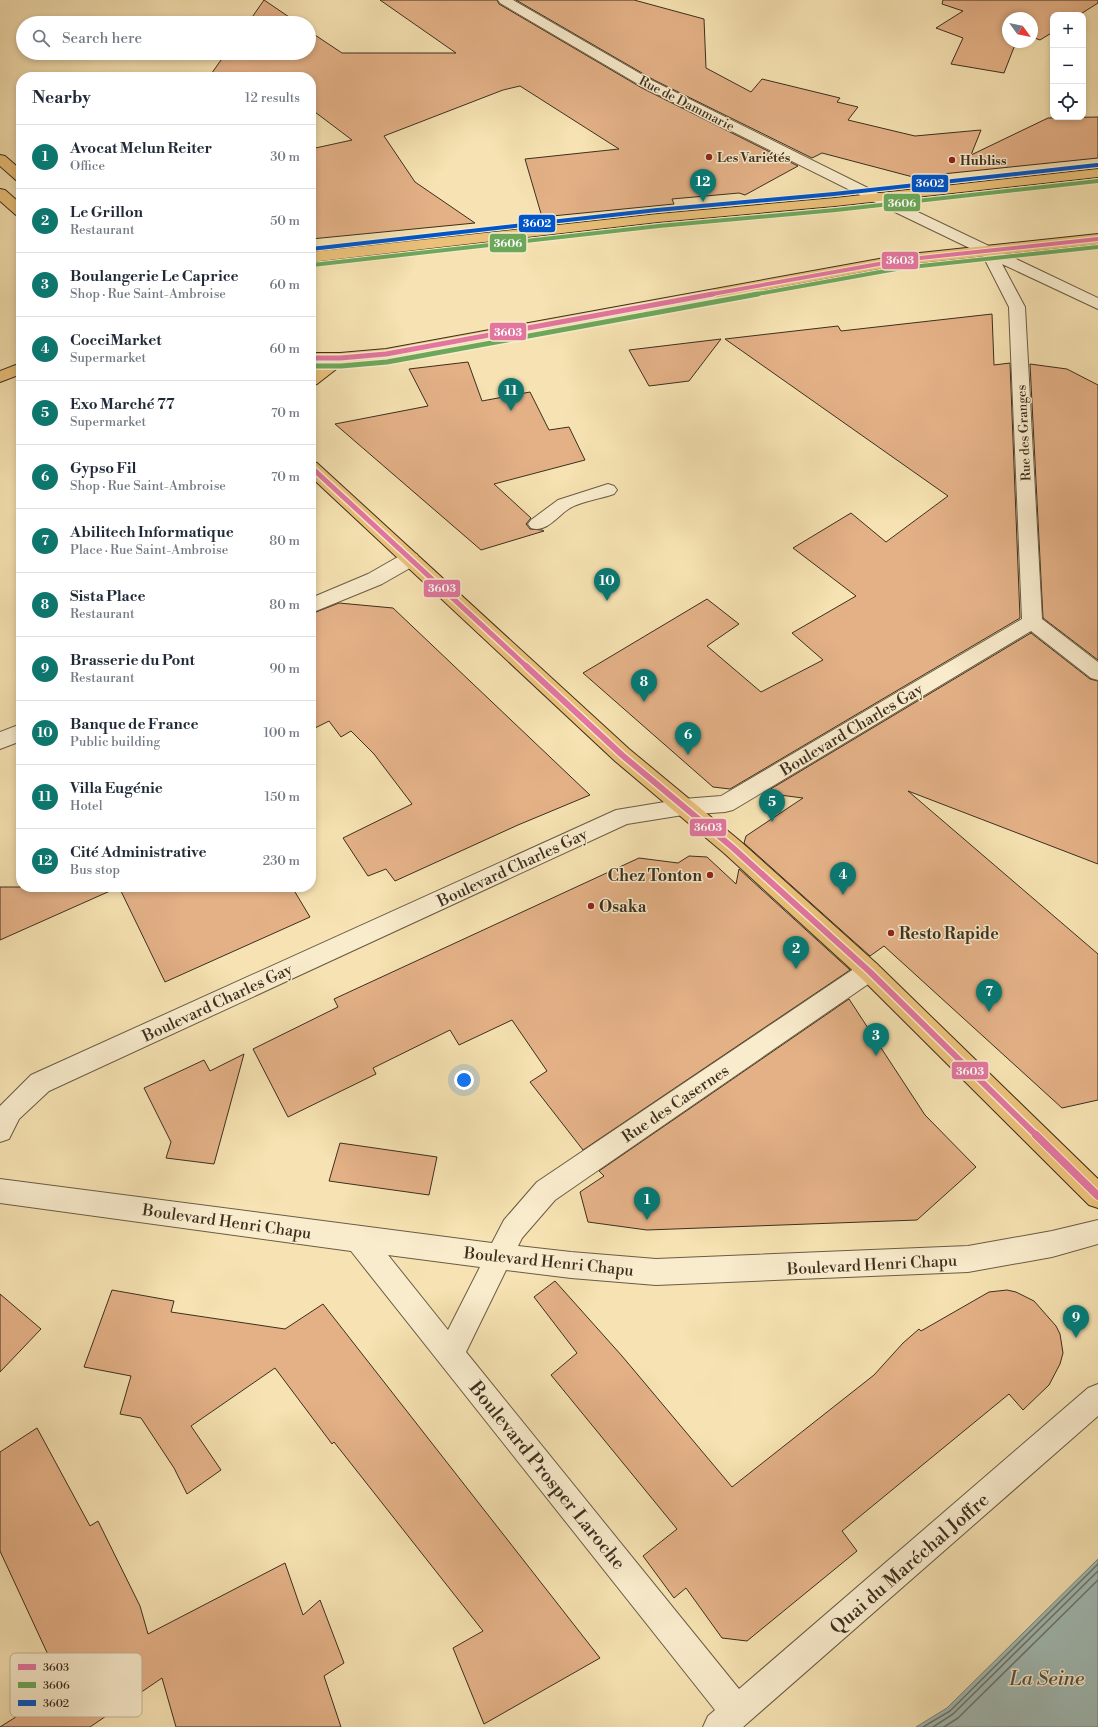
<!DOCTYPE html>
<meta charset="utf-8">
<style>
:root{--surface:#fff;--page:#f2f2f3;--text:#1f2937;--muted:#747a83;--line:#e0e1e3;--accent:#0f766e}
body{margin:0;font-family:"Libre Bodoni",serif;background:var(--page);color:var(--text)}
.controls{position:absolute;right:12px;top:12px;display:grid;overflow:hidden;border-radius:8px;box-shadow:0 2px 6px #0003}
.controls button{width:36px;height:36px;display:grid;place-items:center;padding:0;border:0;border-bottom:1px solid var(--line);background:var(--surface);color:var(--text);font:20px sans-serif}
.compass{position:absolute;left:1002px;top:12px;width:36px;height:36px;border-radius:50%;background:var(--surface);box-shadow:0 2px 6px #0003;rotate:123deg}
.you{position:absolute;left:464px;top:1080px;width:14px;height:14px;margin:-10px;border:3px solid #fff;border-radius:50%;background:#1a73e8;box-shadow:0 0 0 6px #1a73e833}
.badge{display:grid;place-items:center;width:26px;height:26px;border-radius:50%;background:var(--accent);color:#fff;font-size:13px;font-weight:700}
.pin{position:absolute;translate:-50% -33px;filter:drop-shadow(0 1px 2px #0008)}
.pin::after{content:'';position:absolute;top:21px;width:14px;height:12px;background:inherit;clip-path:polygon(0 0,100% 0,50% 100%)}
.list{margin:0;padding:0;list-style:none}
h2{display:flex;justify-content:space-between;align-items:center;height:52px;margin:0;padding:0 16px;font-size:17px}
h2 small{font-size:13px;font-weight:400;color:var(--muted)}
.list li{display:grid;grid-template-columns:26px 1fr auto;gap:12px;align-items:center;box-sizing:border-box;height:64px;padding:0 16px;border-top:1px solid var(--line)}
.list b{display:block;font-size:15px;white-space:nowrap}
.list p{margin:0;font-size:13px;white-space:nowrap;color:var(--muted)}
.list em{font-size:13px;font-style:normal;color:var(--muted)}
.icon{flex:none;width:22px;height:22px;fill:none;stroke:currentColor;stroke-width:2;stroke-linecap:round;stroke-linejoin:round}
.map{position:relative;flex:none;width:1098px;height:1727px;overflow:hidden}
.search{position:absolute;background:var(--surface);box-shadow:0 2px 6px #0003;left:16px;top:16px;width:300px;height:44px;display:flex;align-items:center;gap:10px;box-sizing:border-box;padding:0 14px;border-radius:22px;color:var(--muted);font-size:15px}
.panel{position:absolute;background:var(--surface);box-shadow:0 2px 6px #0003;left:16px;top:72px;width:300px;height:820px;border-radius:16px}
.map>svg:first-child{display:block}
.water{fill:#a1bcb7;stroke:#79847a}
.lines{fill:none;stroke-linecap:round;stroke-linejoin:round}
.shore{stroke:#6e766b;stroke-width:1.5}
.building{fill:#e4b187;stroke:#3c2f1f}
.minor-casing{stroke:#6a5c44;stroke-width:2}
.major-casing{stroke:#3c2f1f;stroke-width:2}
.minor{fill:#f9eccd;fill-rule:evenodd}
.major{fill:#ebc179;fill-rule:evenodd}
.bus-1-far3-casing{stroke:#f9eccd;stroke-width:6}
.bus-1-far2-casing{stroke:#f9eccd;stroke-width:8}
.bus-1-far1-casing{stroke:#f9eccd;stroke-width:9}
.bus-1-casing{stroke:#f9eccd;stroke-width:10}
.bus-2-far1-casing{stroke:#f9eccd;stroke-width:6}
.bus-2-casing{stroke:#f9eccd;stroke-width:8}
.bus-3-casing{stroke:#f9eccd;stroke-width:6}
.bus-1-far3{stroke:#e2769e;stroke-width:4}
.bus-1-far2{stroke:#e2769e;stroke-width:5}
.bus-1-far1{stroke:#e2769e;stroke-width:6}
.bus-1{stroke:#e2769e;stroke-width:8}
.bus-2-far1{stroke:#6da85a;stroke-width:4}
.bus-2{stroke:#6da85a;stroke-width:5}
.bus-3{stroke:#0055c8;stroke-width:4}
.poi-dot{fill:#8f2418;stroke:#f9eccd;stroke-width:1.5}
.labels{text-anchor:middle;stroke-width:3;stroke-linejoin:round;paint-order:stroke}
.far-street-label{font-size:13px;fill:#3c2f1f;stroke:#f9eccd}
.far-poi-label{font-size:13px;font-weight:bold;fill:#3c2f1f;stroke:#f9eccd;text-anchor:start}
.street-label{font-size:16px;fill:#3c2f1f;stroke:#f9eccd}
.poi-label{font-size:16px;font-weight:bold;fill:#3c2f1f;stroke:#f9eccd;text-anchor:start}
.near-street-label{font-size:19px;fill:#3c2f1f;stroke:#f9eccd}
.near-water-label{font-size:20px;font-style:italic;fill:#555245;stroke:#f9eccd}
.key{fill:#f9eccd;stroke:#c0b399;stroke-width:1}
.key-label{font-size:11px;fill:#3c2f1f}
.line-badge{stroke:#f9eccd;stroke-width:1.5}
.badge-label{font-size:11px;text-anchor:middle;font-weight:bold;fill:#fff}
</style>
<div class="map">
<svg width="1098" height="1727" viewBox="0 0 1098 1727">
<rect width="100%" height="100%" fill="#f6e2b2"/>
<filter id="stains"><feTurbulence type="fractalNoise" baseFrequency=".005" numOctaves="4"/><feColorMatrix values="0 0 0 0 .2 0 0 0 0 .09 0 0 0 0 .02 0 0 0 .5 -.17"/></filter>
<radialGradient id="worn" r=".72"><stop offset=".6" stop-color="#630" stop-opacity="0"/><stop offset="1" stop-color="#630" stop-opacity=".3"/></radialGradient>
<!-- water -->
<path class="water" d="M1098,1559V1727H916L947,1708Z"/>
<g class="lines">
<!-- shore -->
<path class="shore" d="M923,1727L950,1711L1098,1564
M933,1727L953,1714L1098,1571
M944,1727L958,1718L1098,1580"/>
</g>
<!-- building -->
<path class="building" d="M264,0L298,23H248Z
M380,0H497L499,4L642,88L798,166L745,195L739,193L672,199L674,204L542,217L525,159L619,149L520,86L503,90L384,136L415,182L475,223L311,239V149L352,140L311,109V77H209L226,53H309V31L342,53H456Z
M516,0H634L704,19L706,68L751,92L762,79L840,98L837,102L858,107L848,120L915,136L981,130L971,155L1048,118L1098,117V158L913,177L822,153L812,158L654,80Z
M943,0H1098V3L1079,15H1053V32L1040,40L1032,37V18H1008V42H1016L1004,73L951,64L963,38L936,28L963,11L942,4Z
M992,314L994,365L1010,363L1020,618L730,789L713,787L583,673L707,599L739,624L707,646L761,692L823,660L792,633L856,596L793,548L851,513L886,542L948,496L725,339L838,326L841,331Z
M721,339L689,381L649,386L629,350Z
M468,362L482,401L530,392L549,430L569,427L585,460L494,484L531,518L526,524L530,529L542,530L544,531L481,550L335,424L428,406L409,369Z
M1030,364L1067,369L1098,385V660L1043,618Z
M339,603L393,608L590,795L518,825L395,881L386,869L368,876L343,838L412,804L374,754L351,731L341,737L329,721L311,730V614Z
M1031,633L1090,679L1098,681V864L908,791L1098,954V1100L1062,1108L884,946L870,956L744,843L746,836L803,798L764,793Z
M689,856L707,857L736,884L739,869L850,970L583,1150L530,1082L547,1071L512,1020L459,1045L450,1030L373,1068L376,1074L288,1117L253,1049L338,1007L334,999L639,858L678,863Z
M0,887H292L310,917L165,982L119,887L0,940Z
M849,999L925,1115L976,1167L917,1220L647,1230L588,1222L580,1192L604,1176L599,1171Z
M244,1054L214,1164L166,1158L171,1142L144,1088L204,1060L210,1071Z
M340,1143L437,1157L429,1195L329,1181Z
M555,1281L622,1356L732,1487L874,1375L903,1343L919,1329L921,1331L989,1292L1007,1290L1016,1292L1034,1301L1056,1326L1060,1334L1063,1353L1060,1364L1049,1385L1023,1410L1009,1394L842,1531L857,1551L747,1641L722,1638L686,1588L674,1598L643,1556L677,1529L551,1375L577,1353L534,1297Z
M112,1290L174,1301L171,1312L285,1329L323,1304L600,1658L484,1724L453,1648L483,1631L334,1442L332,1444L275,1368L191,1426L221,1470L187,1494L174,1468L141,1418L120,1414L131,1376L84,1367Z
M0,1294L41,1329L0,1372Z
M37,1428L90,1526L98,1521L140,1606L148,1634L285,1563L303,1615L320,1600L344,1663L324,1676L341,1727H176L162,1678L90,1727H0L63,1687L0,1551V1452Z"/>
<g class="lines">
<defs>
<path id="minor" d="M498,0H513L653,81L880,194L1098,298V309L1002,264L1025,307L1042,619L1098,662V680L1091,678L1031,631L733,810L725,812L683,815L627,824L49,1091L19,1119L9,1139L0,1142V1106L31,1075L616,810L683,799L721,796L1022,619L1009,307L982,254L870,200L643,87L500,3Z
M608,484L614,486L617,490L614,494C600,499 583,501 570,508C557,516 547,533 531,528L528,524L531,520L558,500Z
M410,553L417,554L419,559L417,564L382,584L311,613V598L368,574L403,554Z
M21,724V741L0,749V732Z
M869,961L877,964L881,971L877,978L555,1200L522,1238L518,1246L571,1252L656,1259L968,1246L1052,1231L1098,1220V1244L1052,1257L968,1272L656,1285L571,1278L506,1270L466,1352L739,1689L1088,1388L1098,1384V1416L743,1727H703L708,1716L715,1710L351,1251L0,1203V1179L492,1243L504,1220L537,1182L861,964ZM388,1255L480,1267L448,1330Z"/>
<path id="major" d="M0,155L5,156L21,170V181L16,180L0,166Z
M1098,169V177L835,206L658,222L311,262V252L658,214L835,198Z
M0,189L5,190L21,204V216L16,215L0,201Z
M1098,234V244L901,265L386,359L344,363L317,384L311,385V372L323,363H311V353H340L386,349L901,255Z
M21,363V374L0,382V371Z
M311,461L317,463L629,749L740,841L877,964L1098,1179V1208L1089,1205L861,978L724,853L615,761L311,477Z"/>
</defs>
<!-- minor casing -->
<use href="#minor" class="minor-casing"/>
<!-- major casing -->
<use href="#major" class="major-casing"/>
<!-- minor -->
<use href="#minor" class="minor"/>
<!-- major -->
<use href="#major" class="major"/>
<defs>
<path id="bus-1-far3" d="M707,295L901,260L1098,239"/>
<path id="bus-1-far2" d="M311,358H340L386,354L713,294
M311,467L527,667"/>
<path id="bus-1-far1" d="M526,666L622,755L732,847L869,971L1037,1136"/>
<path id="bus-1" d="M1036,1135L1098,1196"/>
<path id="bus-2-far1" d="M312,265L659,226L836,210L1098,181
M752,295L902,268L1098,247"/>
<path id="bus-2" d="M311,366H341L387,362L758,294"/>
<path id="bus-3" d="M311,249L657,210L834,194L1097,165"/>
</defs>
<!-- bus-1-far3 casing -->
<use href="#bus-1-far3" class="bus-1-far3-casing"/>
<!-- bus-1-far2 casing -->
<use href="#bus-1-far2" class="bus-1-far2-casing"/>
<!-- bus-1-far1 casing -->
<use href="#bus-1-far1" class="bus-1-far1-casing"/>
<!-- bus-1 casing -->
<use href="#bus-1" class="bus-1-casing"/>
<!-- bus-2-far1 casing -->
<use href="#bus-2-far1" class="bus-2-far1-casing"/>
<!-- bus-2 casing -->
<use href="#bus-2" class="bus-2-casing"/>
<!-- bus-3 casing -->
<use href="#bus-3" class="bus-3-casing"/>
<!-- bus-1-far3 -->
<use href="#bus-1-far3" class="bus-1-far3"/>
<!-- bus-1-far2 -->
<use href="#bus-1-far2" class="bus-1-far2"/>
<!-- bus-1-far1 -->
<use href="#bus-1-far1" class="bus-1-far1"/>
<!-- bus-1 -->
<use href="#bus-1" class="bus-1"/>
<!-- bus-2-far1 -->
<use href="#bus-2-far1" class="bus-2-far1"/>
<!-- bus-2 -->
<use href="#bus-2" class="bus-2"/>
<!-- bus-3 -->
<use href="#bus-3" class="bus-3"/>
</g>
<!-- markers -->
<g class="poi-dot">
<circle cx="709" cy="157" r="4"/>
<circle cx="952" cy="160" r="4"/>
<circle cx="710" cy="875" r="4"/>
<circle cx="591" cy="906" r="4"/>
<circle cx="891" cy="933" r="4"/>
</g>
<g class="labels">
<!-- far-street labels -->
<g class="far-street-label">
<text transform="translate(687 103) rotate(27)" y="5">Rue de Dammarie</text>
<text transform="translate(1023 433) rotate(-93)" y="5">Rue des Granges</text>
</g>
<!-- far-poi labels -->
<g class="far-poi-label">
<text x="717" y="162">Les Variétés</text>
<text x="960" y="165">Hubliss</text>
</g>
<!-- street labels -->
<g class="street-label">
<text transform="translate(851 729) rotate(-31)" y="6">Boulevard Charles Gay</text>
<text transform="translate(512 867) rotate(-25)" y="6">Boulevard Charles Gay</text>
<text transform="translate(217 1002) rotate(-25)" y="6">Boulevard Charles Gay</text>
<text transform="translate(675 1103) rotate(-34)" y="6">Rue des Casernes</text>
<text transform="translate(227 1221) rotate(8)" y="6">Boulevard Henri Chapu</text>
<text transform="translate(549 1261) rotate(6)" y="6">Boulevard Henri Chapu</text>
<text transform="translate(872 1264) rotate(-3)" y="6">Boulevard Henri Chapu</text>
</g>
<!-- poi labels -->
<g class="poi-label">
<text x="702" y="881" text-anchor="end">Chez Tonton</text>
<text x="599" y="912">Osaka</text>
<text x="899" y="939">Resto Rapide</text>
</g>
<!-- near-street labels -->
<g class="near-street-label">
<text transform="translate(548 1475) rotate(51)" y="7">Boulevard Prosper Laroche</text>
<text transform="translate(909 1563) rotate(-41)" y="7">Quai du Maréchal Joffre</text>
</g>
<!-- near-water labels -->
<g class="near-water-label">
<text x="1047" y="1685">La Seine</text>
</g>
</g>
<!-- legend -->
<rect x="10" y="1653" width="132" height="64" rx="6" class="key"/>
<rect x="18" y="1664" width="18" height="6" fill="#e2769e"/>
<rect x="18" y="1682" width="18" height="6" fill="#6da85a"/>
<rect x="18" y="1700" width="18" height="6" fill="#0055c8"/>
<g class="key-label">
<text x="43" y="1671">3603</text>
<text x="43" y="1689">3606</text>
<text x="43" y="1707">3602</text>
</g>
<g class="line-badge">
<rect x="911" y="174" width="38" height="19" rx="4" fill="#0055c8"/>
<rect x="883" y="193" width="38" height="19" rx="4" fill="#6da85a"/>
<rect x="518" y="214" width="38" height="19" rx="4" fill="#0055c8"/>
<rect x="489" y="233" width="38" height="20" rx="4" fill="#6da85a"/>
<rect x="881" y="251" width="38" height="19" rx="4" fill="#e2769e"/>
<rect x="489" y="322" width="38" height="19" rx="4" fill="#e2769e"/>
<rect x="423" y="579" width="38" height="19" rx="4" fill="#e2769e"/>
<rect x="689" y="818" width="38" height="19" rx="4" fill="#e2769e"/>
<rect x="951" y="1061" width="38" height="19" rx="4" fill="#e2769e"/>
</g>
<g class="badge-label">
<text x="930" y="187">3602</text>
<text x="902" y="207">3606</text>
<text x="537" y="227">3602</text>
<text x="508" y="247">3606</text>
<text x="900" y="264">3603</text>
<text x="508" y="336">3603</text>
<text x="442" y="592">3603</text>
<text x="708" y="831">3603</text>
<text x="970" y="1075">3603</text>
</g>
<rect width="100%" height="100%" filter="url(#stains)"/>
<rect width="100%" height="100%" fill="url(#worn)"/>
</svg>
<div class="controls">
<button>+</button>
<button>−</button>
<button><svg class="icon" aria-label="locate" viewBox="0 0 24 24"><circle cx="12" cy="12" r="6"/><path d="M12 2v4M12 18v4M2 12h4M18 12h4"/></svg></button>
</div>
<svg class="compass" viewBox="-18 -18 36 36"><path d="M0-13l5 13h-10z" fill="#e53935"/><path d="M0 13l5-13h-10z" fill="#747a83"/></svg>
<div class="you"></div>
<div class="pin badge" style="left:647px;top:1220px">1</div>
<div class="pin badge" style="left:796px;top:969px">2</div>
<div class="pin badge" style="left:876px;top:1056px">3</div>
<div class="pin badge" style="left:843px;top:895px">4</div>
<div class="pin badge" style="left:772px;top:822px">5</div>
<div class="pin badge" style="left:688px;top:755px">6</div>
<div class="pin badge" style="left:989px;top:1012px">7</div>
<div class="pin badge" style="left:644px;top:702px">8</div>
<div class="pin badge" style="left:1076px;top:1338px">9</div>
<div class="pin badge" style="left:607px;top:601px">10</div>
<div class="pin badge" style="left:511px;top:411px">11</div>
<div class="pin badge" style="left:703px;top:202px">12</div>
<div class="search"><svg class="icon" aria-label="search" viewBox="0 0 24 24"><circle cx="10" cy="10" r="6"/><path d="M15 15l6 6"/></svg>Search here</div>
<section class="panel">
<h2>Nearby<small>12 results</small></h2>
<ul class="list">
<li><span class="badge">1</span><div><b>Avocat Melun Reiter</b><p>Office</p></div><em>30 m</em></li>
<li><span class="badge">2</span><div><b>Le Grillon</b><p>Restaurant</p></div><em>50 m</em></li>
<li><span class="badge">3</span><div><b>Boulangerie Le Caprice</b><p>Shop · Rue Saint-Ambroise</p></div><em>60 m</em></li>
<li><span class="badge">4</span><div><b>CocciMarket</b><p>Supermarket</p></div><em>60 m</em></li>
<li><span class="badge">5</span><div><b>Exo Marché 77</b><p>Supermarket</p></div><em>70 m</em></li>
<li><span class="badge">6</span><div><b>Gypso Fil</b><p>Shop · Rue Saint-Ambroise</p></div><em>70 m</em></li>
<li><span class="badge">7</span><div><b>Abilitech Informatique</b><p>Place · Rue Saint-Ambroise</p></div><em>80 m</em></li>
<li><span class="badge">8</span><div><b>Sista Place</b><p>Restaurant</p></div><em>80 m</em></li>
<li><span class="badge">9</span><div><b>Brasserie du Pont</b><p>Restaurant</p></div><em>90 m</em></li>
<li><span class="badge">10</span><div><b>Banque de France</b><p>Public building</p></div><em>100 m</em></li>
<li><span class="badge">11</span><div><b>Villa Eugénie</b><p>Hotel</p></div><em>150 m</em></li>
<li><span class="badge">12</span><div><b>Cité Administrative</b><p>Bus stop</p></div><em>230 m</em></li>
</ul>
</section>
</div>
